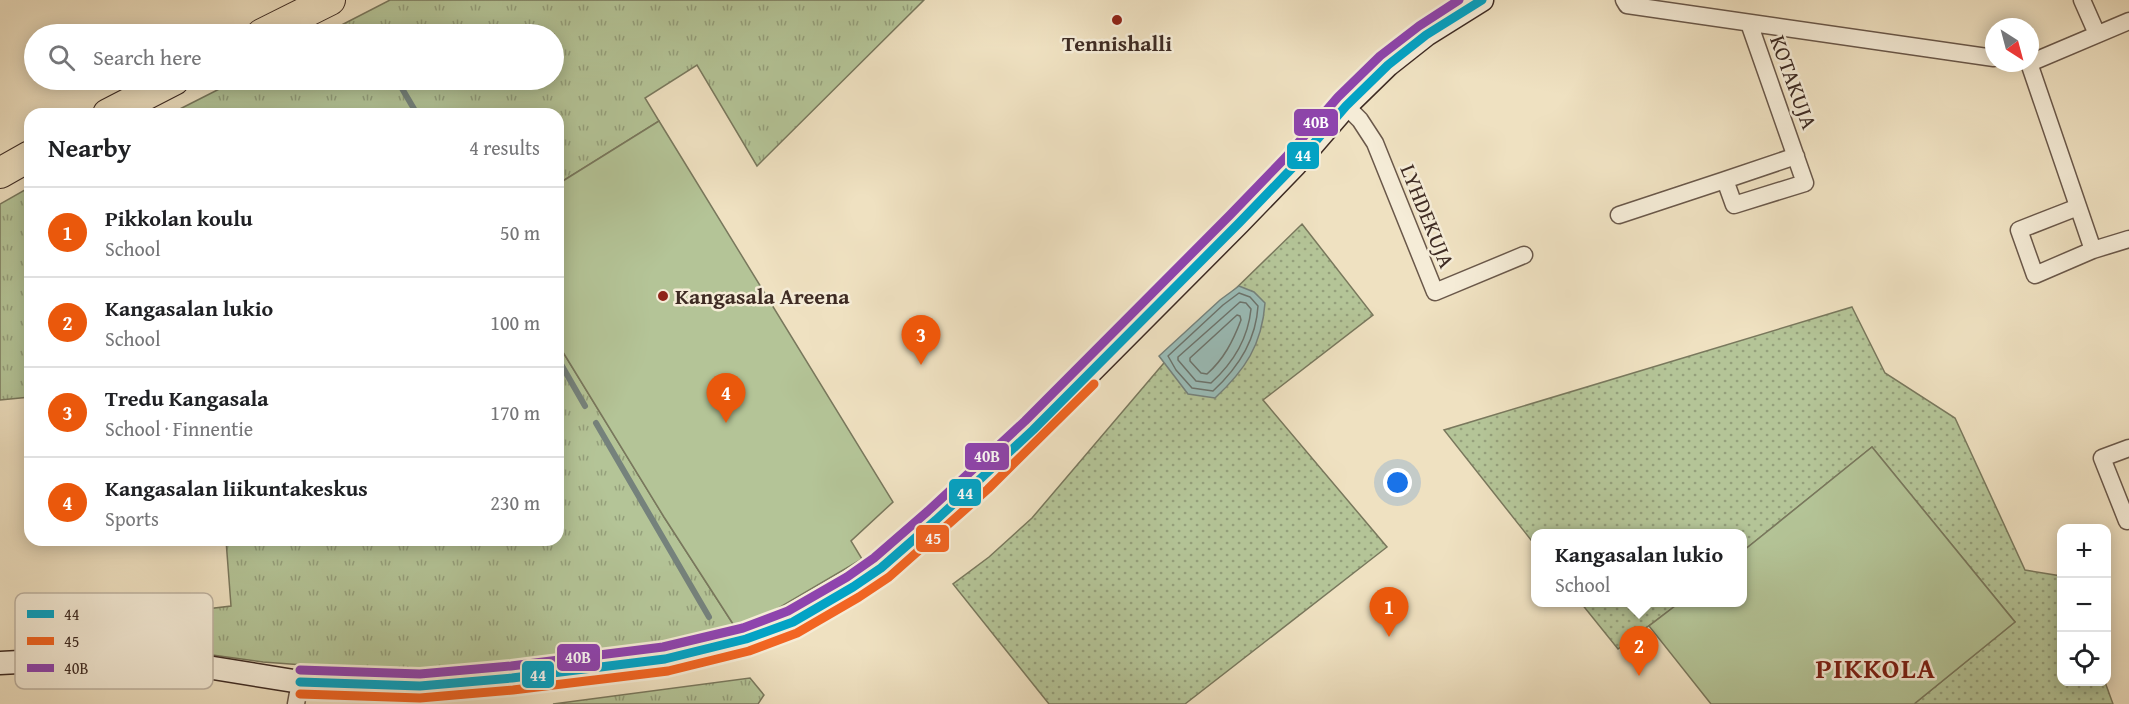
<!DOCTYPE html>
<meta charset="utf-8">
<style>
:root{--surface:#fff;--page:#f6f6f6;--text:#202124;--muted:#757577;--line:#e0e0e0;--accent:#ea580c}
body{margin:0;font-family:"Gentium Book Plus",serif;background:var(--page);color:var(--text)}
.controls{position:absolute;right:18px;bottom:18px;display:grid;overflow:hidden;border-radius:12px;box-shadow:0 3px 15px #0003}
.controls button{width:54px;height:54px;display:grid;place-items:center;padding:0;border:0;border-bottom:2px solid var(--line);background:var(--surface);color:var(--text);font:30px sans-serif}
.compass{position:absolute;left:1985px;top:18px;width:54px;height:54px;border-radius:50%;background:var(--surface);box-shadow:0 3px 15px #0003;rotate:144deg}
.you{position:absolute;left:1398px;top:483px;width:21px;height:21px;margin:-15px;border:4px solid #fff;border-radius:50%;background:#1a73e8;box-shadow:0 0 0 9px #1a73e833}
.badge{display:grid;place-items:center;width:39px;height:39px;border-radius:50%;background:var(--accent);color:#fff;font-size:20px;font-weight:700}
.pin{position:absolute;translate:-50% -50px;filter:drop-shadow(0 2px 3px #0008)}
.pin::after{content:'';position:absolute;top:32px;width:21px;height:18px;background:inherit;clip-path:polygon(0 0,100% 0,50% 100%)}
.popup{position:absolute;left:1531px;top:529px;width:216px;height:78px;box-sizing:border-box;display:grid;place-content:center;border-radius:12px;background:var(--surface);filter:drop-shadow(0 2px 4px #0005);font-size:20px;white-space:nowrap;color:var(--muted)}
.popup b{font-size:22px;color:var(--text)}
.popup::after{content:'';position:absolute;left:50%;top:100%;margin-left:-12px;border:12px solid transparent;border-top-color:var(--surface)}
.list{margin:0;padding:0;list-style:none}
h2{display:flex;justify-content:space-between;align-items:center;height:78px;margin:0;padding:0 24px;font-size:26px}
h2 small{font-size:20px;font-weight:400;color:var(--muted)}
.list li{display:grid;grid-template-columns:39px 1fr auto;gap:18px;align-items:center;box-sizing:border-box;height:90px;padding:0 24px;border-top:2px solid var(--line)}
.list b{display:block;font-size:22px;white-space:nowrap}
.list p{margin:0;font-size:20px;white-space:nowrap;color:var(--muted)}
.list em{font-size:20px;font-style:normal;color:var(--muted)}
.icon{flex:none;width:33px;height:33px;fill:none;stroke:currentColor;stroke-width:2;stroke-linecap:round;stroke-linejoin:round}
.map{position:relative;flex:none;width:2129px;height:704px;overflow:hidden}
.search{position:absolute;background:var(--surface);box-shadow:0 3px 15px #0003;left:24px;top:24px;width:540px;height:66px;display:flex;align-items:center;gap:15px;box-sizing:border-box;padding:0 21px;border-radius:33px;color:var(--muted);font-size:22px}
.panel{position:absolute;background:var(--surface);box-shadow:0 3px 15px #0003;left:24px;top:108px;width:540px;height:438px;border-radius:18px}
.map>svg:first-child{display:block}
.grass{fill:url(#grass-tufts);stroke:#79785d;stroke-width:1.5}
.park{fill:url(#park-dots);stroke:#79785d;stroke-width:1.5}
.pitch{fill:#b4c497;stroke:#79785d;stroke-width:1.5}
.water{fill:#9abcb7;stroke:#75827c;stroke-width:1.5}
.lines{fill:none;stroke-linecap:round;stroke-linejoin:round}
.shore{stroke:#6c746d;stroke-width:1.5}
.stream{stroke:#75827c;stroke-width:6}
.street-casing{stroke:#6a584a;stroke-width:19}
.secondary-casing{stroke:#3e2b23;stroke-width:25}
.highway-casing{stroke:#3e2b23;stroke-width:32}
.street{stroke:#f5ecd7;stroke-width:16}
.secondary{stroke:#f5ecd7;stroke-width:22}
.highway{stroke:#efe1c1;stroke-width:30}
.bus-1-casing{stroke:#f5ecd7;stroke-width:14}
.bus-2-casing{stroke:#f5ecd7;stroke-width:14}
.bus-3-casing{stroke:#f5ecd7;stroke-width:14}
.bus-1{stroke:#03a3c5;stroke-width:9}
.bus-2{stroke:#f26522;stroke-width:9}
.bus-3{stroke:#8e44ad;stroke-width:9}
.poi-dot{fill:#8f2418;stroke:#f5ecd7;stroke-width:2}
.labels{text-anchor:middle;stroke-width:5;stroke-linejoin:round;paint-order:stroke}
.poi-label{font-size:22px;font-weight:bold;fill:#3e2b23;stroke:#f5ecd7}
.street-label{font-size:22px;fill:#3e2b23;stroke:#f5ecd7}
.district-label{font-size:28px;font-weight:bold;letter-spacing:1.5px;fill:#7a1f14;stroke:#f5ecd7}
.key{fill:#f5ecd7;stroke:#beb2a1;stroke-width:1.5}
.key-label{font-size:16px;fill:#3e2b23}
.line-badge{stroke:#f5ecd7;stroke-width:2}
.badge-label{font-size:16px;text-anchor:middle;font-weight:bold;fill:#fff}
</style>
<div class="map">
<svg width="2129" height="704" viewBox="0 0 2129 704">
<defs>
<pattern id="grass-tufts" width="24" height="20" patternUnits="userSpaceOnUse" patternTransform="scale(1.5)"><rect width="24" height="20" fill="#b4c497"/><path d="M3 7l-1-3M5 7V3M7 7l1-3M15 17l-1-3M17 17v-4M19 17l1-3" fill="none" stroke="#949f7b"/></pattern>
<pattern id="park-dots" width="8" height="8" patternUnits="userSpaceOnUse" patternTransform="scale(1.5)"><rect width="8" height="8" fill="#b4c497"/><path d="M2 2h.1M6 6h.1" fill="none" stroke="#949f7b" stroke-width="1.8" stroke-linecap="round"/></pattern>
</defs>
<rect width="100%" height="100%" fill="#efe1c1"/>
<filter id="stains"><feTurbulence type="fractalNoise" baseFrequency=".00333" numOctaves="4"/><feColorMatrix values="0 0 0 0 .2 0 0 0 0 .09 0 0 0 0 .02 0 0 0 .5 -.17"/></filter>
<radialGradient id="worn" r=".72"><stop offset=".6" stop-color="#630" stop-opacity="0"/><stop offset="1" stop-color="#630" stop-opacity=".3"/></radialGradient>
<!-- grass -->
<path class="grass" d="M390,0H924L757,166L697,65L645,98L659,121L558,184V114H170L237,80H554V34H324Z
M30,187V397L0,400V204Z
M558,344L664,517L735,627L636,651L511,666L384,671L263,662L162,648L62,646L64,626L231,606L226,540H558Z
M750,678L764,695L758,704H553Z"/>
<!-- park -->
<path class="park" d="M1302,224L1373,315L1263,400L1387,547L1185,704H1049L953,584L989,557L1032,518L1186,337Z
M1852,307L1885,373L1955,418L2025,570L2061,576L2062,682H2105L2113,704H1914L2015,622L1872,447L1743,551L1742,534H1536L1535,545L1444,430Z
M1581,603H1679L1618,649Z"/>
<!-- pitch -->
<path class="pitch" d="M659,121L893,502L851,541L862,559L777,609L735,627L664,517L558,344V184Z
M1872,447L2015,622L1914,704H1711L1649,626L1679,603L1742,602L1743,551Z"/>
<!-- water -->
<path class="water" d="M1239,286L1254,292L1265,303C1262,345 1245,370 1215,398L1188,394L1159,356L1220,300Z"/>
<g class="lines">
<!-- shore -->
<path class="shore" d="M1239,293L1250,297L1258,306C1256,341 1238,368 1213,391L1192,388L1176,370L1168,356L1223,305Z
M1240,302L1246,303L1251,309C1248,339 1232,364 1211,383L1196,381L1178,360V357Z
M1237,315L1240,316L1241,320C1233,341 1224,359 1207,374L1201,373L1190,361V358Z"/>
<!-- stream -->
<path class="stream" d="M397,80L417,114
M558,359L585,406
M596,423L709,617"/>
<defs>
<path id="street" d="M1624,0L1627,5L1994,58
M2082,0L2097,34
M1749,23L1805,183L1734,205L1725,180L1796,156
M2029,63L2093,250L2035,275L2019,230L2078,207
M2030,63L2129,21
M1346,106L1360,120L1375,143L1435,292L1524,255
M1619,215L1725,180
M2093,250L2129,239
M2129,448L2102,458L2127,521L2129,520
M296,704L300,682"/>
<path id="secondary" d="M0,663L77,659L124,658L176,662L300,682L420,686L512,678L665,659L746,639L793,622L853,587L881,568L936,520L1033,430L1239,223L1295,165L1346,106L1388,65L1426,35L1482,0"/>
<path id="highway" d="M262,34L330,0
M108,114L174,80
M0,173L30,156"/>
</defs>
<!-- street casing -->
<use href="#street" class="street-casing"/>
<!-- secondary casing -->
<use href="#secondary" class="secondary-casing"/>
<!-- highway casing -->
<use href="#highway" class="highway-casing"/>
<!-- street -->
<use href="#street" class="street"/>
<!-- secondary -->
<use href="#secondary" class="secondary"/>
<!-- highway -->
<use href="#highway" class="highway"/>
<defs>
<path id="bus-1" d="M300,682L420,686L512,678L665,659L746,639L793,622L853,587L881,568L936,520L1033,430L1239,223L1295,165L1346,106L1388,65L1426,35L1482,0"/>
<path id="bus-2" d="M300,694L420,698L513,690L668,671L749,651L797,633L859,597L889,577L988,489L1094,384"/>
<path id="bus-3" d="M300,670L420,674L511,666L663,647L743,628L788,611L847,577L874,558L928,511L1025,421L1230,215L1286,157L1338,97L1380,56L1419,26L1459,0"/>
</defs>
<!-- bus-1 casing -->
<use href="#bus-1" class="bus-1-casing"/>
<!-- bus-2 casing -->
<use href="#bus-2" class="bus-2-casing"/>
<!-- bus-3 casing -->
<use href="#bus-3" class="bus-3-casing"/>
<!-- bus-1 -->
<use href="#bus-1" class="bus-1"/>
<!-- bus-2 -->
<use href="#bus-2" class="bus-2"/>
<!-- bus-3 -->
<use href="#bus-3" class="bus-3"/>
</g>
<!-- markers -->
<g class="poi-dot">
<circle cx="1117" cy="20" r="6"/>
<circle cx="663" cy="296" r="6"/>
</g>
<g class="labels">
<!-- poi labels -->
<g class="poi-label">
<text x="1117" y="51">Tennishalli</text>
<text x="675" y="304" text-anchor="start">Kangasala Areena</text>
</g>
<!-- street labels -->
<g class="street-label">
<text transform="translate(1794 82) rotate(70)" y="8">KOTAKUJA</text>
<text transform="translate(1428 216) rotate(68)" y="8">LYHDEKUJA</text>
</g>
<!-- district labels -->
<g class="district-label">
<text x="1876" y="678">PIKKOLA</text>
</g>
</g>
<!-- legend -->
<rect x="15" y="593" width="198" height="96" rx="9" class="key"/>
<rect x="27" y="610" width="27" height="8" fill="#03a3c5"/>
<rect x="27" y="637" width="27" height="8" fill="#f26522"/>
<rect x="27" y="664" width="27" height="8" fill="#8e44ad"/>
<g class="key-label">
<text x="64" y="620">44</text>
<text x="64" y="647">45</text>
<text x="64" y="674">40B</text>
</g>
<g class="line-badge">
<rect x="1293" y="108" width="46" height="29" rx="6" fill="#8e44ad"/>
<rect x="1286" y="141" width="34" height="29" rx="6" fill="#03a3c5"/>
<rect x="964" y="442" width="46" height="29" rx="6" fill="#8e44ad"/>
<rect x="948" y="478" width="34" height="29" rx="6" fill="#03a3c5"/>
<rect x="915" y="524" width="35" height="29" rx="6" fill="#f26522"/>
<rect x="556" y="643" width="45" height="29" rx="6" fill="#8e44ad"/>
<rect x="521" y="660" width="34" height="29" rx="6" fill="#03a3c5"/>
</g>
<g class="badge-label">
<text x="1316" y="128">40B</text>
<text x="1303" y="161">44</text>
<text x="987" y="462">40B</text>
<text x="965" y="499">44</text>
<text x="933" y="544">45</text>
<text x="578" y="663">40B</text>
<text x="538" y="681">44</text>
</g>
<rect width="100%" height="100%" filter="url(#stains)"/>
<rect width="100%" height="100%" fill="url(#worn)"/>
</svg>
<div class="controls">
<button>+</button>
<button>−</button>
<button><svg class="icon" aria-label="locate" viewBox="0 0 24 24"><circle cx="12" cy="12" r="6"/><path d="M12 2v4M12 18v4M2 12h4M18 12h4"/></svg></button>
</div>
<svg class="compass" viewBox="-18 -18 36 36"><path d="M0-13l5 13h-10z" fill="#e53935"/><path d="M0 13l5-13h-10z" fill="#757577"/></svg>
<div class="you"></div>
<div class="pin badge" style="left:1389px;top:637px">1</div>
<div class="pin badge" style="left:1639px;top:676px">2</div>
<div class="popup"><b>Kangasalan lukio</b>School</div>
<div class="pin badge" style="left:921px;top:365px">3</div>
<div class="pin badge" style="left:726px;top:423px">4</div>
<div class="search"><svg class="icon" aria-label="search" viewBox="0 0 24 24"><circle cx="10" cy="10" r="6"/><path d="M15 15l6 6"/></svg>Search here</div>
<section class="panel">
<h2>Nearby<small>4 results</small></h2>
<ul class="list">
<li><span class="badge">1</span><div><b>Pikkolan koulu</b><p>School</p></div><em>50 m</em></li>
<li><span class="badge">2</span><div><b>Kangasalan lukio</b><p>School</p></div><em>100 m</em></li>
<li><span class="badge">3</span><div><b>Tredu Kangasala</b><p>School · Finnentie</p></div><em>170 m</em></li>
<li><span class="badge">4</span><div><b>Kangasalan liikuntakeskus</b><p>Sports</p></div><em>230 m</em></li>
</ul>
</section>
</div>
